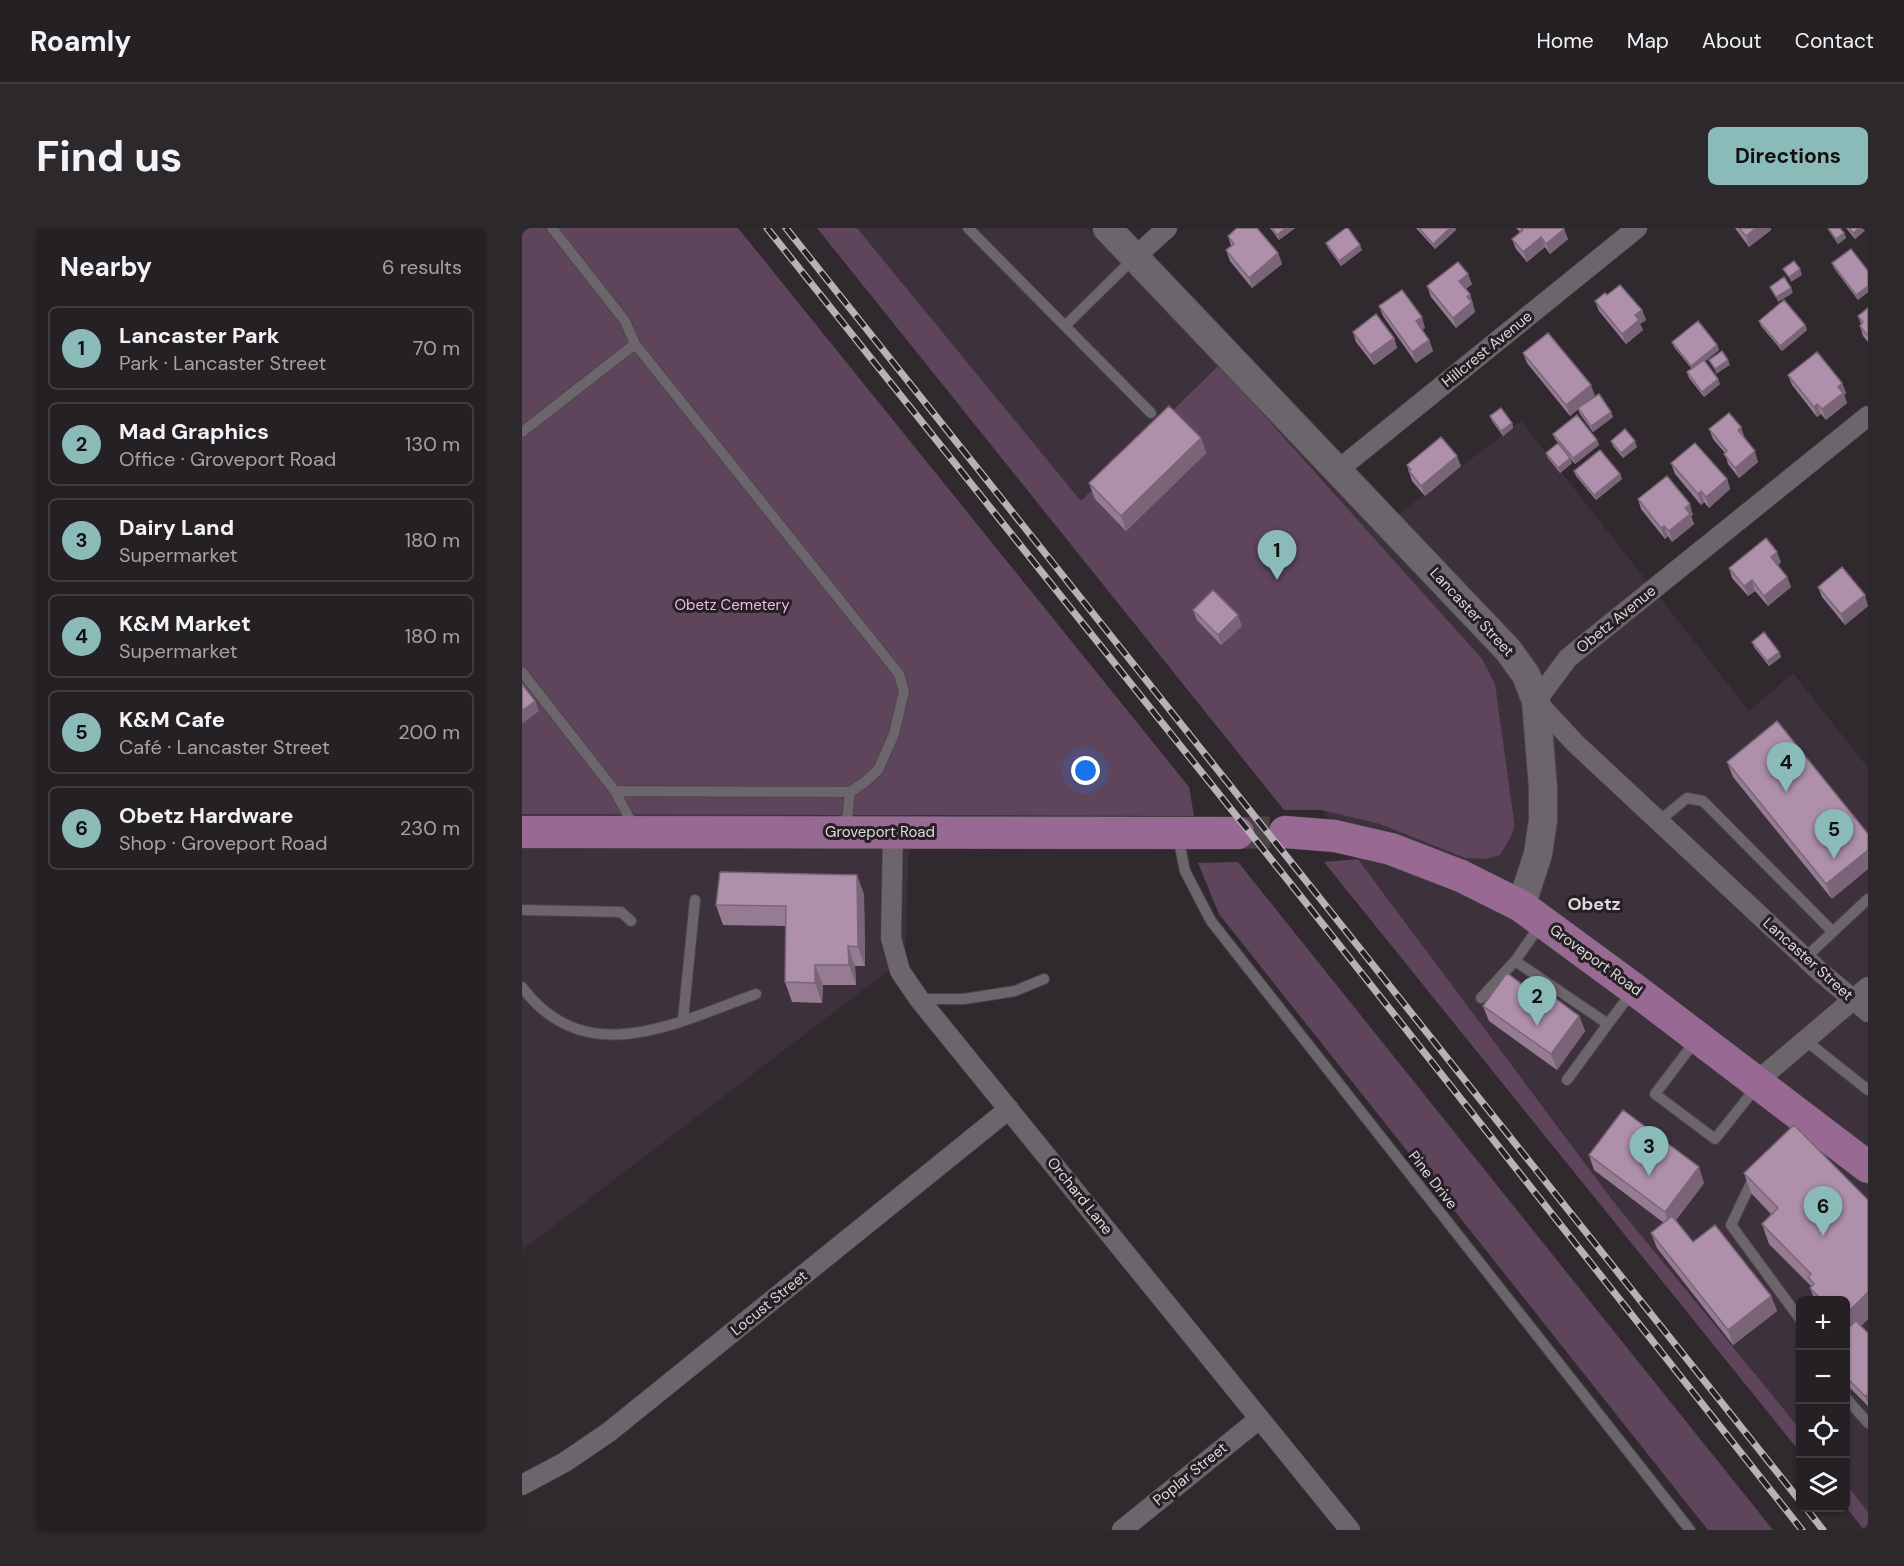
<!DOCTYPE html>
<meta charset="utf-8">
<style>
:root{--surface:#242023;--page:#2c282b;--text:#f1f3f6;--muted:#a3a3a6;--line:#413e41;--accent:#8bbbb9}
body{margin:0;font-family:"DM Sans",sans-serif;background:var(--page);color:var(--text)}
.controls{position:absolute;right:18px;bottom:18px;display:grid;overflow:hidden;border-radius:9px;box-shadow:0 2px 4px #0004}
.controls button{width:54px;height:54px;display:grid;place-items:center;padding:0;border:0;border-bottom:2px solid var(--line);background:var(--surface);color:var(--text);font:30px sans-serif}
.you{position:absolute;left:564px;top:543px;width:21px;height:21px;margin:-15px;border:4px solid #fff;border-radius:50%;background:#1a73e8;box-shadow:0 0 0 9px #1a73e833}
.badge{display:grid;place-items:center;width:39px;height:39px;border-radius:50%;background:var(--accent);color:#111;font-size:20px;font-weight:700}
.pin{position:absolute;translate:-50% -50px;filter:drop-shadow(0 2px 3px #0008)}
.pin::after{content:'';position:absolute;top:32px;width:21px;height:18px;background:inherit;clip-path:polygon(0 0,100% 0,50% 100%)}
.list{margin:0;padding:0;list-style:none}
h2{display:flex;justify-content:space-between;align-items:center;height:78px;margin:0;padding:0 24px;font-size:26px}
h2 small{font-size:20px;font-weight:400;color:var(--muted)}
.list li{display:grid;grid-template-columns:39px 1fr auto;gap:18px;align-items:center;box-sizing:border-box;height:84px;margin:0 12px 12px;padding:0 12px;border:2px solid var(--line);border-radius:9px}
.list b{display:block;font-size:22px;white-space:nowrap}
.list p{margin:0;font-size:20px;white-space:nowrap;color:var(--muted)}
.list em{font-size:20px;font-style:normal;color:var(--muted)}
.icon{flex:none;width:33px;height:33px;fill:none;stroke:currentColor;stroke-width:2;stroke-linecap:round;stroke-linejoin:round}
.map{position:relative;flex:none;width:1346px;height:1302px;overflow:hidden;border-radius:9px}
header{display:flex;align-items:center;gap:36px;box-sizing:border-box;height:84px;padding:0 30px;background:var(--surface);border-bottom:2px solid var(--line)}
header strong{font-size:28px}
nav{display:flex;gap:33px;margin-inline-start:auto;font-size:21px}
.intro{display:flex;align-items:center;justify-content:space-between;box-sizing:border-box;height:144px;padding:0 36px}
h1{margin:0;font-size:42px}
.button{padding:15px 27px;border-radius:9px;background:var(--accent);color:#111;font-size:21px;font-weight:700}
main{display:flex;gap:36px;padding:0 36px}
aside{flex:1;background:var(--surface);border-radius:9px;box-shadow:0 2px 4px #0004}
.map>svg:first-child{display:block}
.built{fill:#3d323b}
.green{fill:#5f455c}
.lines{fill:none;stroke-linecap:round;stroke-linejoin:round}
.primary-tunnel{stroke:#4a4449;stroke-width:32;stroke-dasharray:32 16;stroke-linecap:butt}
.lane-casing{stroke:#4b464a;stroke-width:12}
.street-casing{stroke:#4b464a;stroke-width:21}
.secondary-casing{stroke:#4b464a;stroke-width:30}
.primary-casing{stroke:#4b464a;stroke-width:33}
.lane{stroke:#6c656b;stroke-width:10}
.street{stroke:#6c656b;stroke-width:20}
.secondary{stroke:#6c656b;stroke-width:28}
.primary{stroke:#986a93;stroke-width:32}
.rail-casing{stroke:#b6b2b6;stroke-width:7}
.rail{stroke:#262025;stroke-width:4.5;stroke-dasharray:14;stroke-linecap:butt}
.wall{fill:#967c93}
.shaded-wall{fill:#7a6578}
.building{fill:#af90ab;stroke:#7a6578;stroke-width:1.5}
.labels{text-anchor:middle;stroke-width:6;stroke-linejoin:round;paint-order:stroke}
.street-label{font-size:15px;fill:#ddd9dd;stroke:#262025}
.park-label{font-size:15px;fill:#edbae7;stroke:#262025}
.quarter-label{font-size:18px;font-weight:bold;fill:#ddd9dd;stroke:#262025}
</style>
<header>
<strong>Roamly</strong>
<nav><a>Home</a><a>Map</a><a>About</a><a>Contact</a></nav>
</header>
<div class="intro"><h1>Find us</h1><a class="button">Directions</a></div>
<main>
<aside>
<h2>Nearby<small>6 results</small></h2>
<ul class="list">
<li><span class="badge">1</span><div><b>Lancaster Park</b><p>Park · Lancaster Street</p></div><em>70 m</em></li>
<li><span class="badge">2</span><div><b>Mad Graphics</b><p>Office · Groveport Road</p></div><em>130 m</em></li>
<li><span class="badge">3</span><div><b>Dairy Land</b><p>Supermarket</p></div><em>180 m</em></li>
<li><span class="badge">4</span><div><b>K&amp;M Market</b><p>Supermarket</p></div><em>180 m</em></li>
<li><span class="badge">5</span><div><b>K&amp;M Cafe</b><p>Café · Lancaster Street</p></div><em>200 m</em></li>
<li><span class="badge">6</span><div><b>Obetz Hardware</b><p>Shop · Groveport Road</p></div><em>230 m</em></li>
</ul>
</aside>
<div class="map">
<svg width="1346" height="1302" viewBox="0 0 1346 1302">
<rect width="100%" height="100%" fill="#302a2f"/>
<!-- built -->
<path class="built" d="M335,0H566L856,302L999,193L1227,483L1271,445L1346,540V1284L1324,1256V1072H1278V1201L1091,973L800,582L559,273Z
M0,586L388,587L383,730L0,1022Z"/>
<!-- green -->
<path class="green" d="M0,0H216L667,559L672,588L0,586Z
M295,0H335L559,273L697,137L960,431L973,456L992,593C993,606 984,616 978,627L964,631L943,630L858,596L800,582H762Z
M836,631L1091,973L1278,1201V1224L802,634Z
M716,634L1251,1302H1186L697,686L676,635Z
M1324,1256L1346,1284V1302H1342L1324,1279Z"/>
<g class="lines">
<!-- primary-tunnel -->
<path class="primary-tunnel" d="M716,605L763,604"/>
<defs>
<path id="lane" d="M30,0L103,93L113,116L377,446L382,463L372,506L356,542L343,554L328,564L324,601
M446,0L543,98L611,31
M543,98L629,185
M0,204L113,116
M0,444L93,563L113,601
M93,563L328,564
M1137,593L1165,570L1181,573L1311,704
M656,609L663,643L689,693L1168,1302
M0,682L99,684L109,693
M1019,696L993,733L1086,796L1110,764
M1283,730L1346,671
M0,759C63,844 154,795 234,766
M959,770L993,733
M397,771H442L493,763L522,751
M161,792L173,672
M1174,812L1133,866L1193,911L1236,857
M1283,812L1346,862
M1045,852L1086,796
M1234,949L1229,955L1209,997L1278,1091
M1324,1170L1346,1195"/>
<path id="street" d="M613,29L645,0
M1346,188L1046,430L1014,473L1053,515L1296,742L1346,784
M816,242L1115,0
M371,604L369,710L378,743L397,771L828,1302
M1234,854L1346,759
M0,1257L43,1234L87,1204L487,881
M600,1302L737,1191"/>
<path id="secondary" d="M585,0L986,422L1004,447L1014,473L1021,560V592L1016,626L999,678"/>
<path id="primary" d="M0,604L716,605
M763,604L813,608L869,621L939,648L999,678L1112,761L1346,939"/>
</defs>
<!-- lane casing -->
<use href="#lane" class="lane-casing"/>
<!-- street casing -->
<use href="#street" class="street-casing"/>
<!-- secondary casing -->
<use href="#secondary" class="secondary-casing"/>
<!-- primary casing -->
<use href="#primary" class="primary-casing"/>
<!-- lane -->
<use href="#lane" class="lane"/>
<!-- street -->
<use href="#street" class="street"/>
<!-- secondary -->
<use href="#secondary" class="secondary"/>
<!-- primary -->
<use href="#primary" class="primary"/>
<defs>
<path id="rail" d="M245,0L784,675L1280,1302
M264,0L1278,1273
M1284,1280L1301,1302"/>
</defs>
<!-- rail casing -->
<use href="#rail" class="rail-casing"/>
<!-- rail -->
<use href="#rail" class="rail"/>
</g>
<!-- wall -->
<path class="wall" d="M748,0H773L757,12Z
M894,0H933L934,2L913,21Z
M994,0H1041L1046,11L1028,26L1023,19L1005,34L994,21L990,11L998,4Z
M1213,0H1249V2L1227,19Z
M1306,0H1318L1322,5L1324,10L1316,16L1307,3Z
M1324,0H1346L1333,11Z
M706,8L756,25L760,36L730,60L708,33L704,22L709,18Z
M804,15L840,22L819,38L806,20Z
M1310,35L1346,43V64L1336,72L1312,40Z
M950,56L944,61L948,66L953,84L934,100L909,69L905,58Z
M1085,67L1120,82L1124,92L1118,96L1121,102L1104,116L1077,83L1073,73Z
M857,78L903,100L900,102L907,112L911,123L894,135L861,88Z
M1346,80V114L1341,108L1338,98L1339,96L1336,88Z
M1237,93L1283,97L1285,102L1260,123L1239,98Z
M831,104L872,110L875,120L852,137L834,114Z
M1150,114L1195,117L1197,122L1183,133L1198,156L1182,169L1167,150L1165,144L1170,141L1152,119Z
M1001,125L1073,168L1063,175L1089,184L1091,189L1071,204L1058,186L1056,181L1048,188L1005,135Z
M1266,147L1320,155L1324,165L1322,167L1325,175L1304,192L1299,186L1295,189L1270,157Z
M968,188L990,195L991,200L981,208L970,193Z
M1219,199L1222,210L1236,234L1217,250L1206,236L1203,225L1191,211L1187,201Z
M1031,206L1075,212L1077,217L1053,236L1033,211Z
M679,210L684,225L604,303L573,271L567,255Z
M1089,213L1115,219L1101,230L1091,218Z
M1024,225L1048,230L1050,235L1038,245L1026,230Z
M1149,235L1205,251L1208,261L1187,280L1182,274L1179,277L1153,246Z
M885,237L939,238L903,268L890,253Z
M1052,243L1098,246L1100,251L1074,272L1054,248Z
M1116,271L1171,287L1169,288L1172,296L1150,314L1146,308L1143,311L1119,281Z
M1259,334L1256,337L1265,349L1269,359L1246,378L1233,363L1226,368L1210,350L1207,340Z
M1296,359L1346,377V378L1323,397L1300,369Z
M671,382L720,398L699,417L675,392Z
M1230,414L1257,424L1259,429L1247,438L1232,419Z
M1255,493L1310,671L1211,549L1205,534Z
M342,666L343,738H333L334,757H301L300,775L270,774L263,754L264,698L201,697L194,677Z
M1013,766L1057,788L1063,803L1035,842L967,793L961,778Z
M1067,927L1182,955L1154,992L1171,1014L1249,1068L1255,1083L1211,1117L1135,1020L1129,1005L1142,995L1072,942Z
M1222,945L1346,972V1091L1339,1098L1346,1105V1178L1323,1155V1072H1293L1288,1060L1289,1058L1247,1016L1240,996L1249,986L1229,965Z"/>
<!-- shaded-wall -->
<path class="shaded-wall" d="M764,0H773L757,12L755,7Z
M928,0H933L934,2L913,21L911,16Z
M1234,0H1249V2L1227,19L1224,8Z
M1338,0H1346L1333,11L1331,5Z
M1042,1L1046,11L1028,26L1024,16Z
M1322,5L1324,10L1316,16L1314,11Z
M1019,9L1023,19L1005,34L1001,24Z
M838,17L840,22L819,38L817,33Z
M756,25L760,36L730,60L727,50Z
M1278,41L1280,47L1269,54L1267,49Z
M946,46L950,56L941,63L937,53Z
M1346,58V64L1336,72L1334,67Z
M1269,60L1271,65L1256,74L1254,69Z
M948,66L953,84L934,100L931,90L945,69Z
M1120,82L1124,92L1118,96L1121,102L1104,116L1100,106L1113,87Z
M900,89L903,100L898,104L894,93Z
M1283,97L1285,102L1260,123L1258,118Z
M872,110L875,120L852,137L848,127Z
M907,112L911,123L894,135L890,124Z
M1195,117L1197,122L1171,143L1169,138Z
M1206,132L1208,137L1194,146L1193,141Z
M1196,151L1198,156L1182,169L1180,164Z
M1320,155L1324,165L1322,167L1325,175L1304,192L1300,181L1316,159Z
M1069,157L1073,168L1048,188L1044,177Z
M1295,176L1299,186L1295,189L1292,179Z
M1089,184L1091,189L1071,204L1069,198Z
M990,195L991,200L981,208L979,203Z
M1219,199L1223,210L1220,212L1216,202Z
M679,210L684,225L604,303L599,288Z
M1075,212L1077,217L1053,236L1051,230Z
M1113,213L1115,219L1101,230L1099,225Z
M1233,223L1236,234L1217,250L1213,240Z
M935,228L939,238L903,268L899,258Z
M1048,230L1050,235L1038,245L1036,240Z
M1098,246L1100,251L1074,272L1072,267Z
M1205,251L1208,261L1187,280L1184,269Z
M1179,263L1182,274L1179,277L1176,266Z
M1168,276L1171,287L1169,288L1172,296L1150,314L1147,303L1163,280Z
M1142,298L1146,308L1143,311L1139,300Z
M1255,324L1259,334L1253,339L1249,329Z
M1265,349L1269,359L1246,378L1242,368Z
M1230,352L1233,363L1226,368L1222,358Z
M1343,367L1346,378L1323,397L1319,386Z
M716,387L720,398L699,417L696,407Z
M1257,424L1259,429L1247,438L1245,433Z
M13,473L17,483L0,496V483Z
M1346,622V641L1310,671L1304,656Z
M335,647L342,666L343,738L336,719Z
M326,718L333,738L334,757L327,737Z
M293,737L301,757L300,775L293,755Z
M1057,788L1063,803L1035,842L1029,826Z
M1177,939L1182,955L1148,1000L1143,984Z
M1346,1064V1091L1326,1111L1323,1105V1087Z
M1249,1068L1255,1083L1211,1117L1206,1102Z
M1346,1166V1176L1343,1168Z"/>
<!-- building -->
<path class="building" d="M715,0H735L756,25L727,50L704,22L712,16L706,8Z
M750,0H764L755,7Z
M824,0H826L838,17L817,33L804,15Z
M897,0H928L911,16Z
M999,0H1041L1042,1L1024,16L1019,9L1001,24L990,11L1001,2Z
M1217,0H1234L1224,8Z
M1306,0H1318L1322,5L1314,11Z
M1327,0H1338L1331,5Z
M1329,21L1346,43V58L1334,67L1310,35Z
M1272,33L1278,41L1267,49L1261,41Z
M936,34L946,46L937,53L948,66L945,69L950,74L931,90L905,58Z
M1262,49L1269,60L1254,69L1248,59Z
M1098,57L1120,82L1113,87L1117,92L1100,106L1073,73L1083,65L1085,67Z
M880,62L900,89L894,93L907,112L890,124L857,78Z
M1262,72L1283,97L1258,118L1237,93Z
M1346,80V108L1338,98L1341,94L1336,88Z
M854,86L872,110L848,127L831,104Z
M1176,93L1195,117L1169,138L1150,114Z
M1026,105L1069,157L1044,177L1001,125Z
M1200,123L1206,132L1193,141L1187,132Z
M1295,124L1320,155L1316,159L1321,165L1300,181L1295,176L1292,179L1266,147Z
M1182,132L1196,151L1180,164L1165,144Z
M1077,166L1089,184L1069,198L1056,180Z
M647,178L679,210L599,288L567,255Z
M979,180L990,195L979,203L968,188Z
M1207,185L1219,199L1216,202L1233,223L1213,240L1202,226L1205,223L1187,201Z
M1055,187L1075,212L1051,230L1031,206Z
M1103,201L1113,213L1099,225L1089,213Z
M919,209L935,228L899,258L887,243L889,242L885,237Z
M1036,215L1048,230L1036,240L1024,225Z
M1173,215L1205,251L1184,269L1179,263L1176,266L1149,235Z
M1078,222L1098,246L1072,267L1052,243Z
M1145,248L1168,276L1163,280L1168,286L1147,303L1142,298L1139,300L1116,271Z
M1244,310L1255,324L1249,329L1265,349L1242,368L1230,352L1222,358L1207,340Z
M1320,339L1343,367L1319,386L1296,359Z
M691,362L716,387L696,407L671,382Z
M1242,404L1257,424L1245,433L1230,414Z
M0,456L13,473L0,483Z
M1255,493L1346,606V622L1304,656L1205,534Z
M198,644L335,647L336,719L326,718L327,737H293V755L263,754L264,678L194,677Z
M985,745L1013,766L1018,759L1057,788L1029,826L961,778Z
M1101,882L1177,939L1143,984L1067,927Z
M1272,897L1346,972V1064L1323,1087V1072H1300L1288,1060L1292,1056L1286,1049L1289,1046L1240,996L1256,980L1222,945Z
M1150,988L1171,1014L1193,997L1249,1068L1206,1102L1129,1005Z
M1334,1093L1346,1105V1166L1343,1168L1323,1148V1103Z"/>
<g class="labels">
<!-- street labels -->
<g class="street-label">
<text transform="translate(965 121) rotate(-39)" y="5">Hillcrest Avenue</text>
<text transform="translate(950 384) rotate(47)" y="5">Lancaster Street</text>
<text transform="translate(1094 391) rotate(-39)" y="5">Obetz Avenue</text>
<text x="358" y="609">Groveport Road</text>
<text transform="translate(1286 731) rotate(42)" y="5">Lancaster Street</text>
<text transform="translate(1074 732) rotate(36)" y="5">Groveport Road</text>
<text transform="translate(911 952) rotate(52)" y="5">Pine Drive</text>
<text transform="translate(558 968) rotate(51)" y="5">Orchard Lane</text>
<text transform="translate(247 1075) rotate(-39)" y="5">Locust Street</text>
<text transform="translate(668 1246) rotate(-39)" y="5">Poplar Street</text>
</g>
<!-- park labels -->
<g class="park-label">
<text x="210" y="382">Obetz Cemetery</text>
</g>
<!-- quarter labels -->
<g class="quarter-label">
<text x="1072" y="682">Obetz</text>
</g>
</g>
</svg>
<div class="controls">
<button>+</button>
<button>−</button>
<button><svg class="icon" aria-label="locate" viewBox="0 0 24 24"><circle cx="12" cy="12" r="6"/><path d="M12 2v4M12 18v4M2 12h4M18 12h4"/></svg></button>
<button><svg class="icon" aria-label="layers" viewBox="0 0 24 24"><path d="M12 4l9 5-9 5-9-5zM3 14l9 5 9-5"/></svg></button>
</div>
<div class="you"></div>
<div class="pin badge" style="left:755px;top:352px">1</div>
<div class="pin badge" style="left:1015px;top:798px">2</div>
<div class="pin badge" style="left:1127px;top:948px">3</div>
<div class="pin badge" style="left:1264px;top:564px">4</div>
<div class="pin badge" style="left:1312px;top:631px">5</div>
<div class="pin badge" style="left:1301px;top:1008px">6</div>
</div>
</main>
